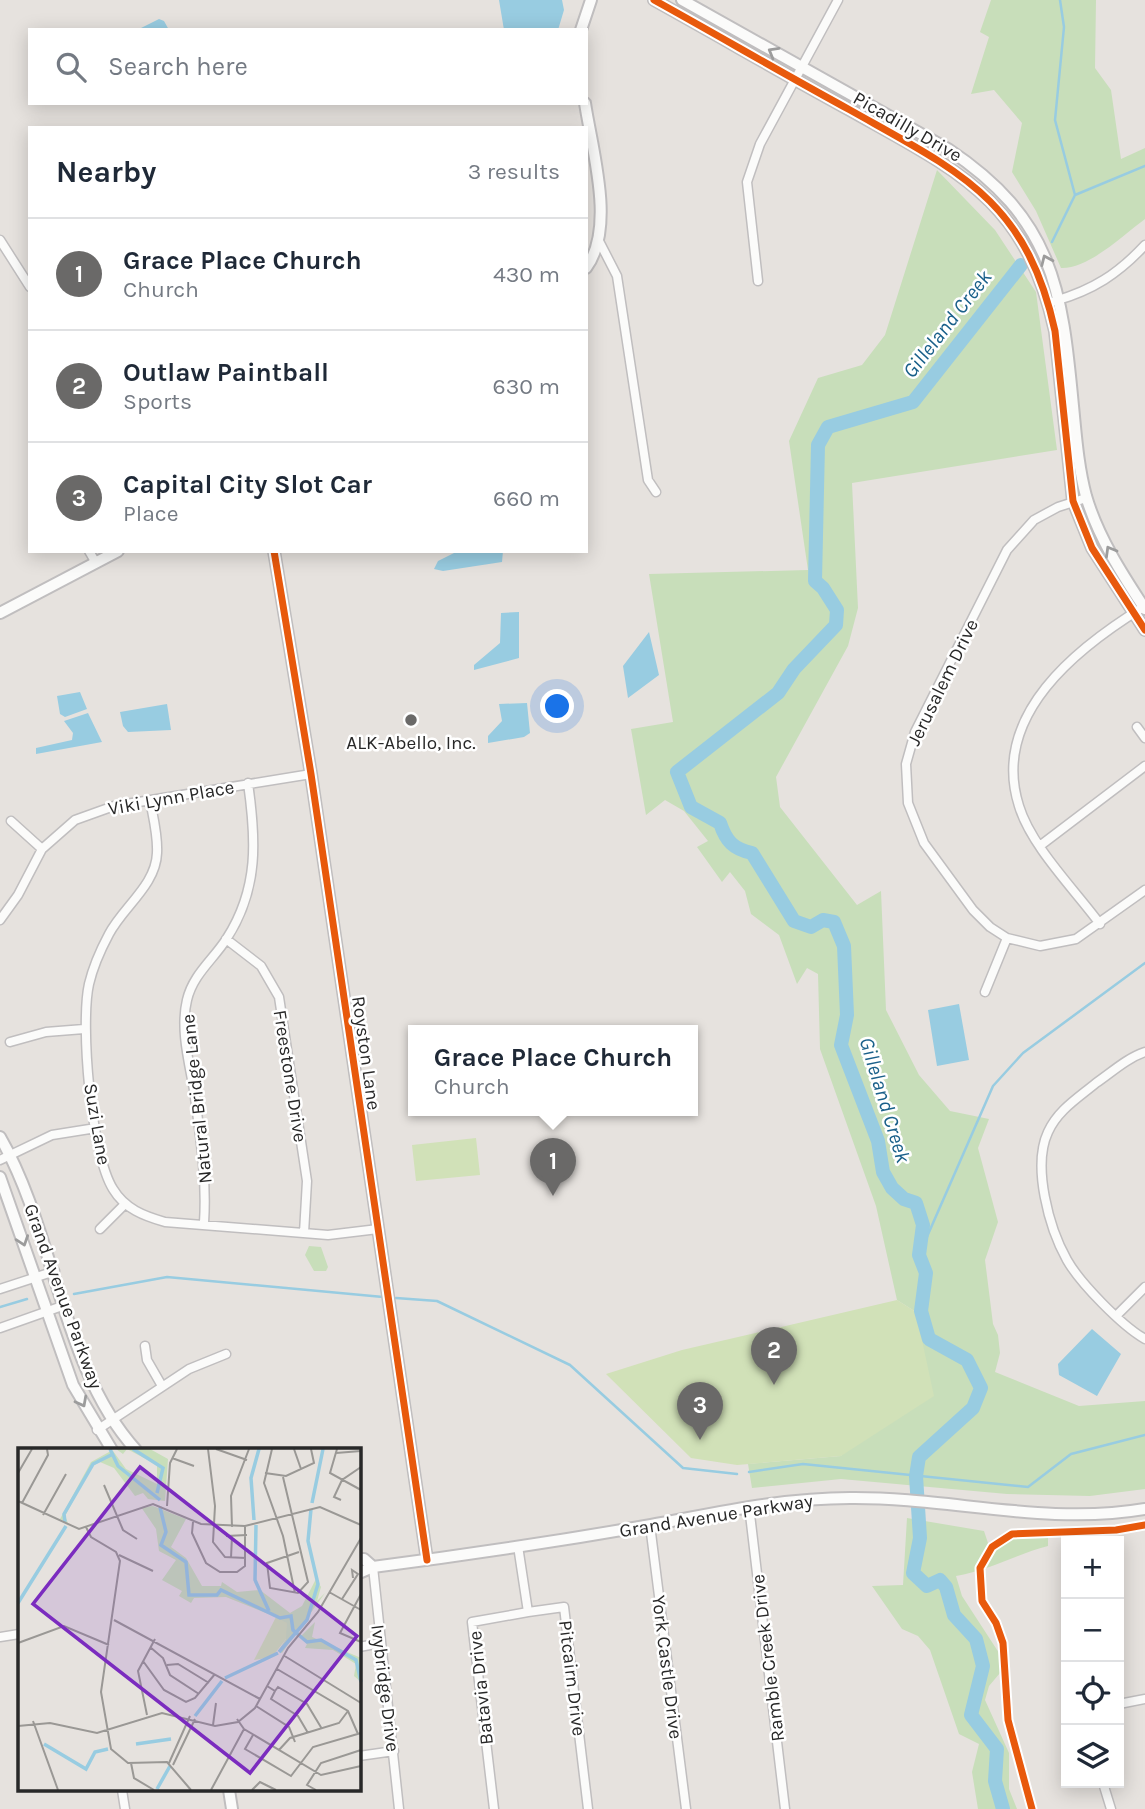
<!DOCTYPE html>
<meta charset="utf-8">
<style>
:root{--surface:#fff;--page:#f2f2f3;--text:#1f2937;--muted:#747a83;--line:#e0e1e3;--accent:#6a6968}
body{margin:0;font-family:Karla,sans-serif;background:var(--page);color:var(--text)}
.controls{position:absolute;right:21px;bottom:21px;display:grid;overflow:hidden;border-radius:0px;box-shadow:0 4px 18px #0003}
.controls button{width:63px;height:63px;display:grid;place-items:center;padding:0;border:0;border-bottom:2px solid var(--line);background:var(--surface);color:var(--text);font:35px sans-serif}
.you{position:absolute;left:558px;top:707px;width:24px;height:24px;margin:-18px;border:5px solid #fff;border-radius:50%;background:#1a73e8;box-shadow:0 0 0 10px #1a73e833}
.badge{display:grid;place-items:center;width:46px;height:46px;border-radius:50%;background:var(--accent);color:#fff;font-size:23px;font-weight:700}
.pin{position:absolute;translate:-50% -58px;filter:drop-shadow(0 2px 4px #0008)}
.pin::after{content:'';position:absolute;top:37px;width:24px;height:21px;background:inherit;clip-path:polygon(0 0,100% 0,50% 100%)}
.popup{position:absolute;left:408px;top:1025px;width:290px;height:91px;box-sizing:border-box;display:grid;place-content:center;border-radius:0px;background:var(--surface);filter:drop-shadow(0 2px 5px #0005);font-size:23px;white-space:nowrap;color:var(--muted)}
.popup b{font-size:26px;color:var(--text)}
.popup::after{content:'';position:absolute;left:50%;top:100%;margin-left:-14px;border:14px solid transparent;border-top-color:var(--surface)}
.list{margin:0;padding:0;list-style:none}
h2{display:flex;justify-content:space-between;align-items:center;height:91px;margin:0;padding:0 28px;font-size:30px}
h2 small{font-size:23px;font-weight:400;color:var(--muted)}
.list li{display:grid;grid-template-columns:46px 1fr auto;gap:21px;align-items:center;box-sizing:border-box;height:112px;padding:0 28px;border-top:2px solid var(--line)}
.list b{display:block;font-size:26px;white-space:nowrap}
.list p{margin:0;font-size:23px;white-space:nowrap;color:var(--muted)}
.list em{font-size:23px;font-style:normal;color:var(--muted)}
.icon{flex:none;width:38px;height:38px;fill:none;stroke:currentColor;stroke-width:2;stroke-linecap:round;stroke-linejoin:round}
.map{position:relative;flex:none;width:1145px;height:1809px;overflow:hidden}
.search{position:absolute;background:var(--surface);box-shadow:0 4px 18px #0003;left:28px;top:28px;width:560px;height:77px;display:flex;align-items:center;gap:18px;box-sizing:border-box;padding:0 24px;border-radius:0px;color:var(--muted);font-size:26px}
.panel{position:absolute;background:var(--surface);box-shadow:0 4px 18px #0003;left:28px;top:126px;width:560px;height:427px;border-radius:0px}
.map>svg:first-child{display:block}
.green{fill:#c8deba}
.pitch{fill:#d1e1b8}
.water{fill:#98cce1}
.lines{fill:none;stroke-linecap:round;stroke-linejoin:round}
.stream{stroke:#98cce1;stroke-width:2.5}
.river{stroke:#98cce1;stroke-width:14}
.street-casing{stroke:#c0bebf;stroke-width:11}
.secondary-casing{stroke:#c0bebf;stroke-width:14}
.street{stroke:#fbfbfa;stroke-width:8}
.secondary{stroke:#fbfbfa;stroke-width:10}
.cycleway-casing{stroke:#fff;stroke-width:11}
.cycleway{stroke:#e8590c;stroke-width:7}
.oneway{stroke:#9c9c9c}
.poi-dot{fill:#6a6968;stroke:#fff;stroke-width:2.5}
.labels{text-anchor:middle;stroke-width:5;stroke-linejoin:round;paint-order:stroke}
.street-label{font-size:19px;fill:#282828;stroke:#fff}
.poi-label{font-size:19px;fill:#282828;stroke:#fff}
.water-label{font-size:21px;font-style:italic;fill:#1a608a;stroke:#fff}
.inset-river{fill:none;stroke:#98cce1;stroke-width:3.5}
.inset-road{fill:none;stroke:#9a9895;stroke-width:2}
.view{fill:#7b2cbf;fill-opacity:0.15;stroke:#7b2cbf;stroke-width:3.5}
.inset-edge{fill:none;stroke:#282828;stroke-width:3.5}
</style>
<div class="map">
<svg width="1145" height="1809" viewBox="0 0 1145 1809">
<rect width="100%" height="100%" fill="#e6e2de"/>
<!-- green -->
<path class="green" d="M991,0H1096L1095,68L1111,90L1121,159L1145,148V219C1123,235 1089,269 1061,268L1036,211L1012,172L1022,123L994,90L971,94L989,37L980,32Z
M937,170L995,230L1036,292L1057,450L852,483L858,608L848,646L776,777L780,807L857,905L881,891L886,1010L919,1075L950,1111L989,1119L978,1148L998,1222L985,1260L993,1324L998,1335L1000,1353L995,1372L1079,1406L1145,1401V1489L1090,1496L1007,1494L841,1479L752,1488L748,1464L841,1456L916,1312L897,1300L876,1206L820,1049L818,974L807,968L797,984L779,935L751,914L745,891L730,872L722,882L697,847L708,841L684,811L665,800L646,815L631,729L673,722L649,574L808,570L789,441L818,378L862,365L885,335Z
M309,1246L321,1247L328,1267L326,1271H314L305,1255Z
M907,1518L984,1531L989,1546L1011,1531L1048,1533V1546C1017,1554 987,1571 956,1576L962,1596L1001,1656L1000,1673L989,1686L985,1700L1009,1753V1789L1017,1809H978L972,1772L979,1744L959,1734L930,1650L918,1636L902,1629L872,1586L903,1585Z"/>
<!-- pitch -->
<path class="pitch" d="M476,1138L480,1175L416,1181L412,1145Z
M897,1300L916,1312L934,1396L841,1456L737,1465L691,1458L606,1374L682,1350Z"/>
<!-- water -->
<path class="water" d="M499,0H562L564,10L558,30H504Z
M159,19L164,21L169,30H137Z
M458,551H503L502,562L443,571L434,569L438,561Z
M519,612V658L474,670V665L500,643L501,613Z
M649,632L659,675L628,698L623,666Z
M80,692L87,709L65,717L60,714L57,696Z
M527,703L530,733L524,737L488,743V736L502,721L499,704Z
M167,704L171,730L128,732L123,726L120,712Z
M88,713L102,742L36,754V748L72,740L73,733L64,721Z
M959,1004L969,1060L937,1066L928,1010Z
M1092,1329L1121,1354L1097,1396L1059,1375L1058,1364Z"/>
<g class="lines">
<!-- stream -->
<path class="stream" d="M1075,195L1145,166
M1052,242L1075,195L1055,120L1064,27L1060,0
M919,1255L993,1086L1023,1053L1145,963
M74,1294L167,1277L383,1297
M396,1298L437,1301L570,1365L683,1468L737,1474
M0,1307L27,1299
M749,1472L803,1464L1028,1487L1071,1454L1145,1435"/>
<!-- river -->
<path class="river" d="M1003,1809L995,1781L997,1749L971,1715L983,1666L976,1639L954,1615L946,1587L940,1580L927,1586L913,1573L920,1538L916,1476L919,1457L973,1408L981,1388L967,1360L929,1339L921,1311L926,1273L919,1255L923,1225L916,1203L904,1199L892,1188L883,1172L878,1141L841,1045L847,1015L844,946L834,922L823,920L811,927L794,921L752,853C733,849 726,841 720,823L691,807L677,772L778,693L794,669L836,625L837,610L823,588L815,581L818,445L828,427L913,402L1021,265"/>
<defs>
<path id="street" d="M0,240L30,287
M599,241L617,276L648,480L656,492
M758,281L747,182L760,144L838,0
M1055,301C1093,290 1118,274 1145,245
M1086,498L1058,507L1034,520L1007,550L915,732L906,764L908,803L924,843L973,910L990,927L1007,938L1040,946L1076,939L1145,890
M89,551L96,563
M1137,727L1145,738
M150,800C153,817 158,835 157,853C156,885 123,907 109,934C101,949 93,967 89,984C80,1024 91,1154 113,1189C125,1209 144,1216 165,1222L328,1235L378,1229
M11,821L42,849
M1041,845L1145,766
M0,920L18,895L42,849L75,820L114,806L311,774
M1100,924C1075,890 1031,846 1019,806C990,715 1078,647 1145,606
M226,939L261,966L279,997L307,1181L304,1233
M985,992L1007,938
M10,1042L46,1032L84,1029
M1145,1052C1127,1058 1112,1072 1096,1083C1078,1098 1058,1110 1048,1132C1032,1166 1049,1228 1067,1260C1080,1283 1122,1326 1145,1339
M0,1160L52,1135L96,1128
M204,1223C207,1178 200,1135 194,1090C189,1062 180,1029 187,1000C193,974 214,959 227,938C259,888 256,839 248,783
M100,1229L125,1204
M0,1289L55,1271
M1117,1315L1145,1287
M0,1328L65,1305
M145,1346L147,1360L162,1386
M97,1430L189,1369L226,1354
M749,1506L785,1809
M650,1525L686,1809
M518,1546L528,1612L564,1607L588,1809
M373,1567L399,1809
M0,1637L19,1634
M359,1647L381,1643
M1119,1704L1145,1699
M359,1756L394,1751
M1103,1783L1111,1809
M122,1790L125,1809
M494,1809L472,1622L528,1612"/>
<path id="secondary" d="M654,0C719,36 784,74 850,110C958,171 1026,199 1055,331L1073,501L1092,548L1145,630
M682,0L948,149C1053,219 1062,288 1073,406C1076,436 1078,466 1086,496C1098,537 1122,574 1145,609
M581,30L591,0
M585,103C592,150 616,228 586,268
M274,551L311,774L427,1560
M0,613L118,551
M0,1137C55,1232 62,1369 136,1450
M0,1177L73,1385L112,1450
M359,1559H364L373,1567
M359,1573L373,1567C466,1555 559,1541 651,1525C717,1513 782,1498 850,1498C948,1497 1046,1526 1145,1509
M229,1790L232,1809"/>
</defs>
<!-- street casing -->
<use href="#street" class="street-casing"/>
<!-- secondary casing -->
<use href="#secondary" class="secondary-casing"/>
<!-- street -->
<use href="#street" class="street"/>
<!-- secondary -->
<use href="#secondary" class="secondary"/>
<defs>
<path id="cycleway" d="M654,0C719,36 784,74 850,110C958,171 1026,199 1055,331L1073,501L1092,548L1145,630
M274,551L311,774L427,1560
M1032,1809L1008,1720L1003,1643L996,1623L982,1601L980,1568L992,1547L1012,1534L1116,1530L1145,1525"/>
</defs>
<!-- cycleway casing -->
<use href="#cycleway" class="cycleway-casing"/>
<!-- cycleway -->
<use href="#cycleway" class="cycleway"/>
</g>
<!-- one-way arrows -->
<defs><path id="oneway-chevron" d="M-2-3.5L2.5 0L-2 3.5" fill="none" stroke-width="1.6" stroke-linecap="round" stroke-linejoin="round" transform="scale(1.75)"/></defs>
<g class="oneway">
<use href="#oneway-chevron" transform="translate(773 52) rotate(-150)"/>
<use href="#oneway-chevron" transform="translate(1046 260) rotate(-114)"/>
<use href="#oneway-chevron" transform="translate(1110 551) rotate(-120)"/>
<use href="#oneway-chevron" transform="translate(23 1241) rotate(71)"/>
<use href="#oneway-chevron" transform="translate(82 1402) rotate(62)"/>
</g>
<!-- markers -->
<circle class="poi-dot" cx="411" cy="720" r="7"/>
<g class="labels">
<!-- street labels -->
<g class="street-label">
<text transform="translate(908 126) rotate(30)" y="7">Picadilly Drive</text>
<text transform="translate(942 682) rotate(-64)" y="7">Jerusalem Drive</text>
<text transform="translate(171 797) rotate(-10)" y="7">Viki Lynn Place</text>
<text transform="translate(367 1053) rotate(82)" y="7">Royston Lane</text>
<text transform="translate(291 1076) rotate(81)" y="7">Freestone Drive</text>
<text transform="translate(196 1099) rotate(-96)" y="7">Natural Bridge Lane</text>
<text transform="translate(98 1124) rotate(80)" y="7">Suzi Lane</text>
<text transform="translate(64 1296) rotate(70)" y="7">Grand Avenue Parkway</text>
<text transform="translate(716 1515) rotate(-9)" y="7">Grand Avenue Parkway</text>
<text transform="translate(767 1658) rotate(-97)" y="7">Ramble Creek Drive</text>
<text transform="translate(668 1667) rotate(83)" y="7">York Castle Drive</text>
<text transform="translate(573 1678) rotate(83)" y="7">Pitcairn Drive</text>
<text transform="translate(386 1688) rotate(83)" y="7">Ivybridge Drive</text>
<text transform="translate(480 1688) rotate(-96)" y="7">Batavia Drive</text>
</g>
<!-- poi labels -->
<g class="poi-label">
<text x="411" y="749">ALK-Abello, Inc.</text>
</g>
<!-- water labels -->
<g class="water-label">
<text transform="translate(947 324) rotate(-52)" y="7">Gilleland Creek</text>
<text transform="translate(885 1100) rotate(73)" y="7">Gilleland Creek</text>
</g>
</g>
<!-- overview -->
<g transform="translate(18 1448)">
<rect width="343" height="343" fill="#e6e2de"/>
<path d="M98,1H132L150,11L147,53L130,51L125,45L117,48L96,20L82,14L74,18L47,68L50,75L42,71L73,14L91,4L95,3L108,21L139,36V17L109,1L105,6ZM135,58L168,71L153,99L168,110L184,138H203L204,134L219,144L242,142L272,165L284,158L298,131L303,139L299,153L307,145L264,205L260,203L268,191L258,169L208,149L176,150L173,155L161,148L164,143L144,132L158,112L141,103L138,81L123,59ZM297,174L294,189L343,210V234L336,228L338,216L315,202L287,200L289,196L282,189Z" fill="#c8deba"/>
<path d="M258,169L269,175L268,191L254,209L236,212Z" fill="#d1e1b8"/>
<path class="inset-river" d="M92,1L100,18L142,52M115,1L145,20L139,45M294,55L305,1M142,59L148,84L143,97L168,114L171,147H199L203,142L262,170L273,168L275,182L289,194L303,192L338,212L343,234M236,72L233,30L241,1M47,74L46,66L75,16L93,7M238,77L237,132L251,163M0,155L48,78M261,204L289,172L300,136L290,93L293,61M207,230L260,205M177,268L204,233M26,296L68,321L77,304L90,301M118,296L153,291M139,341L152,318"/>
<path class="inset-road" d="M190,1L197,58L195,94L207,109L228,110M198,1L229,12M254,1L246,35L265,88L277,145M276,1L283,21M319,1L312,25L343,42M318,5L343,3M154,10L176,18M0,25L14,1M247,25L268,28L296,15L293,1M265,29L290,134L280,145L252,140L249,115L281,104M86,37L105,82L119,91M323,52L316,49L324,32L343,19M0,53L61,81L135,56L183,76L227,78L302,59L343,77M4,55L30,7L29,1M149,58L152,15L159,1M25,67L48,26M175,74L174,85L188,115L202,124H219L227,118V78M68,79L73,89L98,104L102,113L83,244L93,301L110,315L149,314L173,342M214,79L213,48L231,1M208,88L229,87M101,107L135,123M213,110L214,88M311,144L343,162M343,146L322,185L343,194M324,151L340,126L334,122L335,130M96,172L242,251M0,195L46,178L91,197M132,199L145,210L152,227L181,246M265,207L343,255M125,213L146,242L168,254L177,250L197,226M149,217L160,216L191,235M259,221L330,263L340,286M249,238L257,243L260,239L289,256L304,281M257,243L253,251L280,268L290,285M238,258L271,279L277,294M129,267L120,223L137,191M219,271L226,281L303,327L343,318M15,273L40,342M195,277L198,255M0,278L32,275L79,285L144,265L197,278L220,274L237,260L270,200L300,164L343,90M235,287L227,301L273,328L295,299L343,285M261,302L272,290L321,275L330,263M113,315L116,330L136,342M151,315L172,268M155,317L177,271M193,342L226,281M234,342L242,334L258,342M298,342L289,337L303,315L343,302"/>
<path class="view" d="M122,19L339,188L232,325L15,156Z"/>
<rect width="343" height="343" class="inset-edge"/>
</g>
</svg>
<div class="controls">
<button>+</button>
<button>−</button>
<button><svg class="icon" aria-label="locate" viewBox="0 0 24 24"><circle cx="12" cy="12" r="6"/><path d="M12 2v4M12 18v4M2 12h4M18 12h4"/></svg></button>
<button><svg class="icon" aria-label="layers" viewBox="0 0 24 24"><path d="M12 4l9 5-9 5-9-5zM3 14l9 5 9-5"/></svg></button>
</div>
<div class="you"></div>
<div class="pin badge" style="left:553px;top:1196px">1</div>
<div class="popup"><b>Grace Place Church</b>Church</div>
<div class="pin badge" style="left:774px;top:1385px">2</div>
<div class="pin badge" style="left:700px;top:1440px">3</div>
<div class="search"><svg class="icon" aria-label="search" viewBox="0 0 24 24"><circle cx="10" cy="10" r="6"/><path d="M15 15l6 6"/></svg>Search here</div>
<section class="panel">
<h2>Nearby<small>3 results</small></h2>
<ul class="list">
<li><span class="badge">1</span><div><b>Grace Place Church</b><p>Church</p></div><em>430 m</em></li>
<li><span class="badge">2</span><div><b>Outlaw Paintball</b><p>Sports</p></div><em>630 m</em></li>
<li><span class="badge">3</span><div><b>Capital City Slot Car</b><p>Place</p></div><em>660 m</em></li>
</ul>
</section>
</div>
